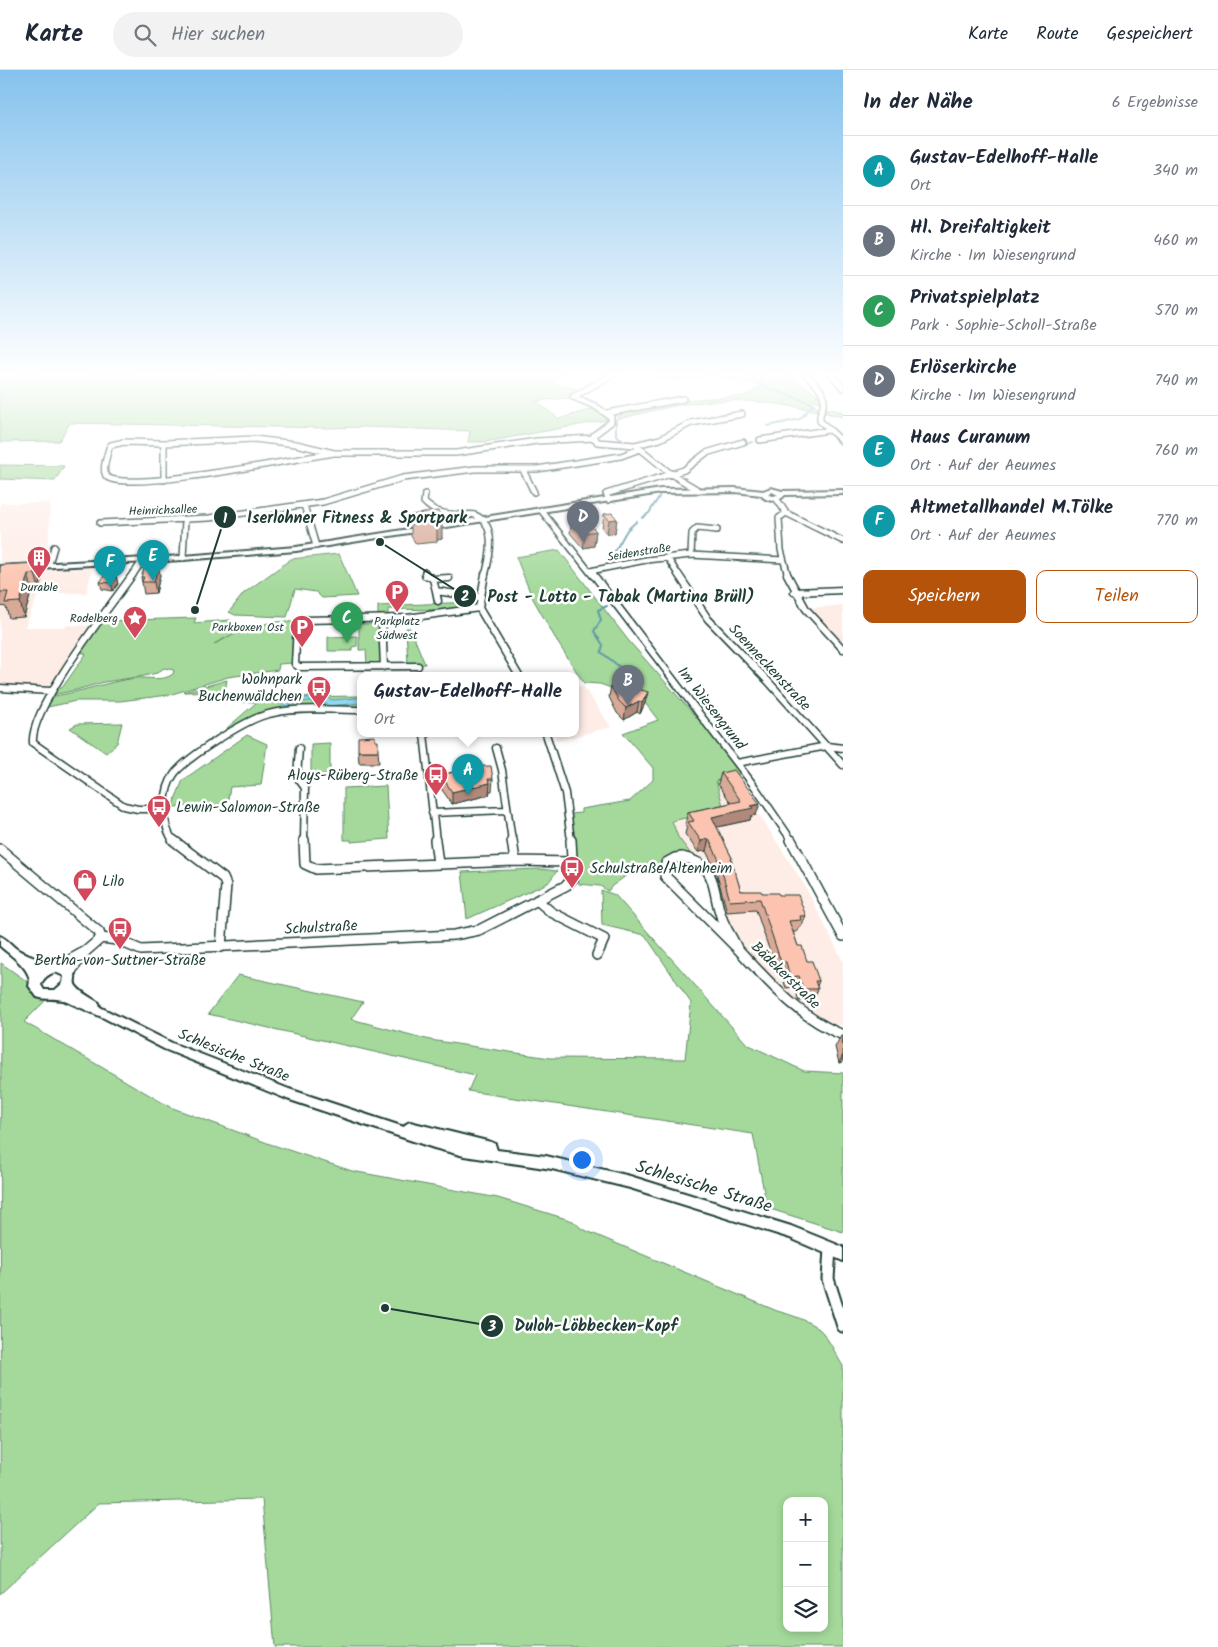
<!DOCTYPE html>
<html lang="de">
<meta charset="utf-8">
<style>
:root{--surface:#fff;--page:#f2f2f3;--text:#1f2937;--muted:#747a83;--line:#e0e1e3;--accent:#b45309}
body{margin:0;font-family:Kalam,sans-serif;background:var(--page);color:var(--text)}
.controls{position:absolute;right:15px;bottom:15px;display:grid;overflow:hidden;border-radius:10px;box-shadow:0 2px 8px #0003}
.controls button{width:45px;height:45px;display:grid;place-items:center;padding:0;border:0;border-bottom:1px solid var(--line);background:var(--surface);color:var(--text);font:25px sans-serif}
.you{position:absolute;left:581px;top:1089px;width:18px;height:18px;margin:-12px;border:4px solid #fff;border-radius:50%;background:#1a73e8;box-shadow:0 0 0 8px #1a73e833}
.badge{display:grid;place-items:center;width:32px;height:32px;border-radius:50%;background:var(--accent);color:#fff;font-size:16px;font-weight:700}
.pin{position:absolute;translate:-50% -41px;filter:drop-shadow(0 1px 2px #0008)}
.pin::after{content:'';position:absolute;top:26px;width:18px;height:15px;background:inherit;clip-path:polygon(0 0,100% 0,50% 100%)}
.popup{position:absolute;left:357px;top:602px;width:222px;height:65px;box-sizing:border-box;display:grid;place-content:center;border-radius:10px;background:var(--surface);filter:drop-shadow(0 1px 4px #0005);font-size:16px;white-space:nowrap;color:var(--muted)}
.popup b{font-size:19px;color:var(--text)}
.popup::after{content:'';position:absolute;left:50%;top:100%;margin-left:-10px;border:10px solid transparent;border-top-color:var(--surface)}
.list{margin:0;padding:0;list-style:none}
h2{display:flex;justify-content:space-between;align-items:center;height:65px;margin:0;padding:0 20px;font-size:21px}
h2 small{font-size:16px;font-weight:400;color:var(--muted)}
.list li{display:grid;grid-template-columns:32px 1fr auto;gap:15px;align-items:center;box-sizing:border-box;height:70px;padding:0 20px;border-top:1px solid var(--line)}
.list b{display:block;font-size:19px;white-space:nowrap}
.list p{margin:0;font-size:16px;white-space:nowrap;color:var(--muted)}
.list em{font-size:16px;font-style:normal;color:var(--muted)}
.actions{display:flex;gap:10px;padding:15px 20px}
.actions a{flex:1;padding:11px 0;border:1px solid var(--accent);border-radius:10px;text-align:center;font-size:18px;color:var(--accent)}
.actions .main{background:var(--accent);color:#fff}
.icon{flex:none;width:28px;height:28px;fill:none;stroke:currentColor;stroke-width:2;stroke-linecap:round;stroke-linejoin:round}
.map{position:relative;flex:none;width:843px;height:1577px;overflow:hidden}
header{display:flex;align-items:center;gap:30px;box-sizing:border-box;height:70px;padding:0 25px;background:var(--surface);border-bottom:1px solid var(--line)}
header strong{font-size:24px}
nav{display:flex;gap:28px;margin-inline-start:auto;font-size:18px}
.search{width:350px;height:45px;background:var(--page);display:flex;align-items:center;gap:12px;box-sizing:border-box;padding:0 18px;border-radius:28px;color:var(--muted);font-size:19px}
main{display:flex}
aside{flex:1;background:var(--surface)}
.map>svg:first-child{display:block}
.built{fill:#feede7}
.green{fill:#a4d99b;stroke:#628b68;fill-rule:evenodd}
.water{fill:#92d8f4;stroke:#649aa7}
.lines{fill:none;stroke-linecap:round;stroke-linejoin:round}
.stream{stroke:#649aa7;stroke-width:2}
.street-far3-casing{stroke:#1f3d34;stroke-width:8}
.street-far2-casing{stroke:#1f3d34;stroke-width:9}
.street-far1-casing{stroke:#1f3d34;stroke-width:12}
.street-casing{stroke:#1f3d34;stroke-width:15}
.secondary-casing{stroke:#1f3d34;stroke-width:4}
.street-far3{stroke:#fff;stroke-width:5}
.street-far2{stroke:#fff;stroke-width:6}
.street-far1{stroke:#fff;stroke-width:9}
.street{stroke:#fff;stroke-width:11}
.secondary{fill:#fff;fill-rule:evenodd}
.wall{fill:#d9a997;stroke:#1f3d34}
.shaded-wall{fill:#b0897b;stroke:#1f3d34}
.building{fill:#fcc4b0;stroke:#1f3d34}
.labels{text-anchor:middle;stroke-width:5;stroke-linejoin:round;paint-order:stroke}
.far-street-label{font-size:12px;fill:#1f3d34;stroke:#fff}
.far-poi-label{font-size:12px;fill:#1f3d34;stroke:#fff}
.street-label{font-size:15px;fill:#1f3d34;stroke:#fff}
.poi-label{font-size:15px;fill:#1f3d34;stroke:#fff;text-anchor:start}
.near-street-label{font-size:18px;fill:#1f3d34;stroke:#fff}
.leader{fill:none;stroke:#1f3d34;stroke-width:2}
.callout-dot{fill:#1f3d34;stroke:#fff;stroke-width:2}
.mark-label{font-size:15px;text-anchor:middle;font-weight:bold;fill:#fff}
.callout-label{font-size:16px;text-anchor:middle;font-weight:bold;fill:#1f3d34;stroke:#fff;stroke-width:5;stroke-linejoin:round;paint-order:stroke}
</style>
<header>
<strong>Karte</strong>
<div class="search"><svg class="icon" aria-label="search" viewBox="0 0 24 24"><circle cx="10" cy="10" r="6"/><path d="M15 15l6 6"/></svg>Hier suchen</div>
<nav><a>Karte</a><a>Route</a><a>Gespeichert</a></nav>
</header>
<main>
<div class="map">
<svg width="843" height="1577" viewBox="0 0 843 1577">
<rect width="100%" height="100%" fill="#fff"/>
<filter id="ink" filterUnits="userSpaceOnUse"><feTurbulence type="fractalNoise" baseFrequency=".02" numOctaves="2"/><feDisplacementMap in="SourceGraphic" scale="10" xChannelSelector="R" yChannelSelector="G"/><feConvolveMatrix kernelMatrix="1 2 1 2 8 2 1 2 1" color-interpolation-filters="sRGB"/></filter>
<g filter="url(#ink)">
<!-- built -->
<path class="built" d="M0,433H50L48,491L94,493L86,523H39L25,557H66L67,555L92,556L49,617L0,615Z
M843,535V572L811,538Z
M583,616L611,657L557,671L554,664H576V617Z
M731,707L757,741L805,816L843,891V956L815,948L803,940L742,877L726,847L713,801L701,786L690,783L678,767L672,751L724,740L716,711Z"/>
<!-- green -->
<path class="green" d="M0,303H565L553,314L578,319L568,328L536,331L559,349L595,338L607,350L485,372H468L470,361L367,357L328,358L70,353L59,371L0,372Z
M657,303H785L821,327V332L811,329L813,335L843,342V347C802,337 760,329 718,331C684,332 651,341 619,349L614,344L696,329L744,326L762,315L709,306L678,310L654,307Z
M0,395L64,396L55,411L0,409Z
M559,480L628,570L728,683L742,703L716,711L724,739L672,751L678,767L690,783L666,787L662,792V798L653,803L641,795L612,816L608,821L600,816L579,814L577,798L573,791L575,774L570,744L581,743V739L630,731L653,710V698L623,663L658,650L642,629L600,614L584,613L558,573L532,527L516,487Z
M339,484L357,526L322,528L316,522L295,519L287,547L235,545L229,542L244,523L291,489Z
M472,532L469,536L443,540L388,539V545H378V536Z
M196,548L194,553L230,550L243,559L214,574L244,560L243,563C264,553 269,551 292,552L294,554L292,593L279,594L278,600L228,607L169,625L120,631H76L43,638L48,627C79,623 105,612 136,608C148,607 163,612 173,604L174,600L164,598L157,603L144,606L104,612L76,620L52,625L56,618H62L86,584L81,582L103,551Z
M359,554H383V595H367L366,580H359Z
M406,558H410L425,594L408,595Z
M357,566V576L352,577V581H328V567Z
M227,610L225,621L184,622Z
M360,626V641L259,646L231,661L227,658L257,632H234L220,628Z
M122,653L117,673L106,683L70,658L77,654Z
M247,665L267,674L261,715L230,717L227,735L172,737L183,710Z
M330,673V705H311V674Z
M386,716L389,769L351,772V770H344V718Z
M540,799L557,801L548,813L467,849L462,802Z
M601,820L615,825L747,974L804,1001L843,1003V1162L767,1138L753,1064L468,1021L475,1005L208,944L238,905L363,932L351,949L430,970L550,988L685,989L691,933L645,865L602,855Z
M1,893L49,927L24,952L170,1037L270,1074L352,1101L498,1128L573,1151L582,1159L777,1241C792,1245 807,1250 819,1259C827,1265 837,1287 843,1296V1577H275L262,1429L99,1433L0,1524ZM787,1431H824V1558H787Z"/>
<!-- water -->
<path class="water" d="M284,628H326L333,630L357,628L360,629V633L329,636L323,632L313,633L310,631L297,632L287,636L280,634V631Z"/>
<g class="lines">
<!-- stream -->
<path class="stream" d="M744,303L754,309
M759,312L765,317L814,334L800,349L768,356
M616,349V365L626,372
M715,383L752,372
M642,448L649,443L659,427
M608,493L627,460L637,451
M607,536L598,540L601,550L594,561L603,575L601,582L631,606"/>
<defs>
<path id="street-far3" d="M615,303L573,327L595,336L611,347V352L594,365L597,372L635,375L660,369L691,353L742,344
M804,303C813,312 828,322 823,336C821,342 819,344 820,351L843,372
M830,303L843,318
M607,343L683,329
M254,369L296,374L334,383C300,388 128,423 107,407C101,401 107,386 109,378L111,375L124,372L164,373Z
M760,370L829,360
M164,373V410
M637,376L671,404L698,420
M334,383H456L537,371L594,368
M523,400L534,422
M425,424L424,432C435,444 448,444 463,445C466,445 472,444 475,445C498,454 490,488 485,506
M776,428L786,443L843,471
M609,430L606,424L684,400L706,383L743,372
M304,435L316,476
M541,440L593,506
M786,443L779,448L781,480L788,506
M100,453L209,448L323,432L403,408L475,399H537L621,386L640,379
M691,485L692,463L697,458L717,460
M667,487L679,506
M183,488L185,450
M49,494L54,477
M590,501L646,490L691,485L783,490
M425,502V506
M132,506L143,490"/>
<path id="street-far2" d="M133,504C110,537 29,638 33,673L124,736L138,739H165
M425,504L433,509
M485,504L479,538L519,606
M593,504L755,717L792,771
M678,504L708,549L767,610L843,695
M787,504L806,539L843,579
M449,508L433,509L436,521L478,527
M436,521L438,531
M794,522L843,520
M382,549L384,597
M418,596L299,597L295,594L297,555L304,550L407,548L479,538
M0,618L50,621
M424,664L436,771
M546,664L565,723L571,771
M299,678L297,707L305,718L304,771
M496,678L502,700L512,771
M737,693L827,676L843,678
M432,743L507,740
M174,771C160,756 163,718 175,703C189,686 244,651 265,645C295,636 329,640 360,640"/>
<path id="street-far1" d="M173,770L223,808L226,815L221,877
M304,770L305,794L316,799L515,791L571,792
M435,770L438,794
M512,770L515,791
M791,770L843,866
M0,779L99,862L101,868
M682,787C719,795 711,818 721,846C725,858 732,867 737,878L665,806L666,793L675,788Z
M537,830L551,842L604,869L597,885
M101,868L117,870L141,880L454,865L479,860L567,815L573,808L571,770
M737,878C769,912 798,947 843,965
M55,898L86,881L101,868
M69,904L86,881"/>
<path id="street" d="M830,1179L828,1209L843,1256"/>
<path id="secondary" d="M735,418L763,421L771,418L782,421L843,420V424L785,425C779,432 767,433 761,425L735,422L661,423L296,481L183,490L0,500V496L183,486L296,477L661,419ZM772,422L778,425L774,426L768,425Z
M0,866C8,869 12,877 20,881C29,887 41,889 50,895C58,893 72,896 75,904C76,909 73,912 76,916C81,923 92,928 99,933L100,937L172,973L213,989L289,1019L404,1057L406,1054L410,1052L491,1072L495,1074L497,1080L546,1086L630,1106L791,1156L843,1177V1191L790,1168L630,1118L552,1099L464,1086L434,1078L287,1029L164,979L104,948L63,930C54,928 46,930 37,927L29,916C34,900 11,886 0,876ZM55,902L64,906L63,913L55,920H44L41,915C43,908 48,905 55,902Z"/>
</defs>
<!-- street-far3 casing -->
<use href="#street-far3" class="street-far3-casing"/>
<!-- street-far2 casing -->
<use href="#street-far2" class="street-far2-casing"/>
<!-- street-far1 casing -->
<use href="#street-far1" class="street-far1-casing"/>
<!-- street casing -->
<use href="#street" class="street-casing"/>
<!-- secondary casing -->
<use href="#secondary" class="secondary-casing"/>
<!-- street-far3 -->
<use href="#street-far3" class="street-far3"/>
<!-- street-far2 -->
<use href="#street-far2" class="street-far2"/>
<!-- street-far1 -->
<use href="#street-far1" class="street-far1"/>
<!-- street -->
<use href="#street" class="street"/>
<!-- secondary -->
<use href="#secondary" class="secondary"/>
</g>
<!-- wall -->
<path class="wall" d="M438,441L442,469L437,470V472L416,474L411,466V445Z
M604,444L617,449L615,463L607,464L602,458Z
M572,448L591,457L596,461L594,476L583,478L570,463Z
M38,493L42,508L39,518L32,519L24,547L9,548L6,537L0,536V495Z
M160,505L156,523L144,524L141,507Z
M116,506L118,514L113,521L102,519L100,512Z
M628,605L645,633L640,644L637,642L624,650L617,643L609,627L611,616L626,617Z
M358,681H378L379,693H359Z
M457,697L493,709L492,721H490L489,725L452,734L440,717L441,705L457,701Z
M721,703L756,745L751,746L750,750L716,757L732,788L731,791L741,821L779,825L806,846L801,857H799L797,862H793L798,876L819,911L817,916L818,919L813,930L799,931L794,917L786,918L781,903H777L756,840L727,842L716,801L706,781L698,782L685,764L687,756L685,754L688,742L731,733L718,714Z
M841,966H843V992L839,993L835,977Z"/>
<!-- shaded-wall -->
<path class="shaded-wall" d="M442,448V469L437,470V450L436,449Z
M617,449L615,463L607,464L609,450Z
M587,452H592L591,462L596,461L594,476L583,478Z
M38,493L42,508L39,518L35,504Z
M158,494L160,505L156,523L154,512Z
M28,504L32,519L24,547L20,532Z
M116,506L118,514L113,521L111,513Z
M648,622L645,633L640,644L642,633Z
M639,631L637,642L624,650L626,638Z
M490,713L489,725L452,734V722Z
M760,734L756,745L751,746L750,750L709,759L712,747Z
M709,769L706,781L698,782L701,771Z
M843,985V992L839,993Z"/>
<!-- building -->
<path class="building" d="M438,441L442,448L436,449L437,450L416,452L411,445Z
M612,443L617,449L609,450L604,444Z
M586,444L592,452H587L596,461L585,463L572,448L576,445Z
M38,493L35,504H28L20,532L5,533L8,522H0V495Z
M146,494H158L154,512H142L144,507H141Z
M105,505L116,506L111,513L100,512Z
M632,604L635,618L648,622L642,633L639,631L626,638L619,631L611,616L629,617L628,605Z
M375,666V671H378V681H358V667Z
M491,696L493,709H488L490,713L452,722L441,705L458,701L457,697Z
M734,700L760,734L751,736L753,738L712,747L732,788L731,789L741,821H761L762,823H778L779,825H798L806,846H800L801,850L789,851L798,876H802L807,891H812L819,911H815L818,919H803L799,906L790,907L786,892H781L760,829L730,831L719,790L709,769L701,771L688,752L694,751L688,742L741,731L721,703Z
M841,966H843V975Z"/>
</g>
<!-- sky -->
<linearGradient id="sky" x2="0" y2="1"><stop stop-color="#85c2ed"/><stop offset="0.58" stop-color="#fff"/><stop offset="1" stop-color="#fff" stop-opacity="0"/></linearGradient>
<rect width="843" height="524" fill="url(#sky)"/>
<!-- icons -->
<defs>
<symbol id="building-pin" viewBox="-11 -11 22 30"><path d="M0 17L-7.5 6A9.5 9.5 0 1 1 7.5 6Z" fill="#d1495b" stroke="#fff"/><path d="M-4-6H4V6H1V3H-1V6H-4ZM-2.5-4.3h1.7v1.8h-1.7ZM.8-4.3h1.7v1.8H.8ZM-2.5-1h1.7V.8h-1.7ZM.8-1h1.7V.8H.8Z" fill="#fff"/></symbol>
<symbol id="parking-pin" viewBox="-11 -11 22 30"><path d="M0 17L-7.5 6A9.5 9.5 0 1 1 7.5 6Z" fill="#d1495b" stroke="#fff"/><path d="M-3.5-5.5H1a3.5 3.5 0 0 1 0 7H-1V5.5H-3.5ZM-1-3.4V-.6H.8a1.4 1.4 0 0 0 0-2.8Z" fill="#fff"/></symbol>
<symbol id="sight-pin" viewBox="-11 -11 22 30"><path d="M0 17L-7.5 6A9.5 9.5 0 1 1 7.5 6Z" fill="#d1495b" stroke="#fff"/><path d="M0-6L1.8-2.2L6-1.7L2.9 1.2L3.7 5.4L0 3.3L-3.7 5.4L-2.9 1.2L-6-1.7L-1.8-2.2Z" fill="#fff"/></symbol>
<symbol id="bus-pin" viewBox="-11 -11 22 30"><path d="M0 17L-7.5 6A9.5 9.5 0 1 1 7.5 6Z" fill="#d1495b" stroke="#fff"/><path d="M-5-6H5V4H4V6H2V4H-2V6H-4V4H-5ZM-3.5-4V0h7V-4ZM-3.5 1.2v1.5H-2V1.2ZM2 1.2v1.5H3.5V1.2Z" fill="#fff"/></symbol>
<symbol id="shop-pin" viewBox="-11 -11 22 30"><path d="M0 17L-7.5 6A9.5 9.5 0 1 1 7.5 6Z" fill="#d1495b" stroke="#fff"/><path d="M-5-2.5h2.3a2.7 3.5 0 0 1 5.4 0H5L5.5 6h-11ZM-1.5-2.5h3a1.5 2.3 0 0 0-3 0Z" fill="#fff"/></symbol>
</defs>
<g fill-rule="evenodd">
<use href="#building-pin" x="25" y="474" width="28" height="38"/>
<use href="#parking-pin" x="383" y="508" width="28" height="38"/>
<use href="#sight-pin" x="121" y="534" width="28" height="38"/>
<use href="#parking-pin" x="288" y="543" width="28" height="38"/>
<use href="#bus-pin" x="305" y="604" width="28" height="38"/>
<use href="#bus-pin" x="422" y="691" width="28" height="38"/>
<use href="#bus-pin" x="145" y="723" width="28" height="38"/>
<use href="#bus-pin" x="558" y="784" width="28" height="38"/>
<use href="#shop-pin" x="71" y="797" width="28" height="38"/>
<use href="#bus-pin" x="106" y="845" width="28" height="38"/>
</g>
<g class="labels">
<!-- far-street labels -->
<g class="far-street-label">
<text transform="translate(163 440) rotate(-2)" y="4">Heinrichsallee</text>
<text transform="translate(639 482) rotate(-9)" y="4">Seidenstraße</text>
</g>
<!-- far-poi labels -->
<g class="far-poi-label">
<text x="39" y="521">Durable</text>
<text x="118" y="552" text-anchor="end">Rodelberg</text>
<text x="397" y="555">Parkplatz<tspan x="397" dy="14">Südwest</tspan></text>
<text x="284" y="561" text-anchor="end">Parkboxen Ost</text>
</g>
<!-- street labels -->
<g class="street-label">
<text transform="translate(770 597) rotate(47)" y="5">Soenneckenstraße</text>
<text transform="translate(712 638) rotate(52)" y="5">Im Wiesengrund</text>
<text transform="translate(321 857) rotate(-3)" y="5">Schulstraße</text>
<text transform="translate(786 905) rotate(44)" y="5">Bädekerstraße</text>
<text transform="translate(234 985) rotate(22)" y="5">Schlesische Straße</text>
</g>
<!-- poi labels -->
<g class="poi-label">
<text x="302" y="614" text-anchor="end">Wohnpark<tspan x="302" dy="17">Buchenwäldchen</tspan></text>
<text x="418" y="710" text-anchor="end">Aloys-Rüberg-Straße</text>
<text x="176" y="742">Lewin-Salomon-Straße</text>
<text x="590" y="803">Schulstraße/Altenheim</text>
<text x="102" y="816">Lilo</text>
<text x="120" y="895" text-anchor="middle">Bertha-von-Suttner-Straße</text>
</g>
<!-- near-street labels -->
<g class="near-street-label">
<text transform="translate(704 1116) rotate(17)" y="6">Schlesische Straße</text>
</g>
</g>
<!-- callouts -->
<path class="leader" d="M195 540L225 447M380 472L465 526M385 1238L492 1256"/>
<g class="callout-dot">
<circle cx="195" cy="540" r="5"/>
<circle cx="380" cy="472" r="5"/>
<circle cx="385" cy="1238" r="5"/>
<circle cx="225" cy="447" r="12"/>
<circle cx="465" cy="526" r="12"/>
<circle cx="492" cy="1256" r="12"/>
</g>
<g class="mark-label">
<text x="225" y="453">1</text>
<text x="465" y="531">2</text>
<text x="492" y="1261">3</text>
</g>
<g class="callout-label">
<text x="357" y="453">Iserlohner Fitness &amp; Sportpark</text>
<text x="621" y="532">Post - Lotto - Tabak (Martina Brüll)</text>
<text x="596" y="1261">Duloh-Löbbecken-Kopf</text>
</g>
</svg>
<div class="controls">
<button>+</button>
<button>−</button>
<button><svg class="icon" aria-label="layers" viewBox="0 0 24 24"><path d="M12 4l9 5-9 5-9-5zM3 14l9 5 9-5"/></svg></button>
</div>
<div class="you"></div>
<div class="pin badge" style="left:468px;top:725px;background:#0f9aa8">A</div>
<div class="popup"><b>Gustav-Edelhoff-Halle</b>Ort</div>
<div class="pin badge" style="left:628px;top:636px;background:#6b7280">B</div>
<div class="pin badge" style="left:347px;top:573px;background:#2e9e5b">C</div>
<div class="pin badge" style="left:583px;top:472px;background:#6b7280">D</div>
<div class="pin badge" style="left:153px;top:511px;background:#0f9aa8">E</div>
<div class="pin badge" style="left:110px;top:517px;background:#0f9aa8">F</div>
</div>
<aside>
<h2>In der Nähe<small>6 Ergebnisse</small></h2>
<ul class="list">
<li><span class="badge" style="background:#0f9aa8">A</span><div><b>Gustav-Edelhoff-Halle</b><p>Ort</p></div><em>340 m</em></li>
<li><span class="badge" style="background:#6b7280">B</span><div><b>Hl. Dreifaltigkeit</b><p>Kirche · Im Wiesengrund</p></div><em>460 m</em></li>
<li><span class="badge" style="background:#2e9e5b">C</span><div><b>Privatspielplatz</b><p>Park · Sophie-Scholl-Straße</p></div><em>570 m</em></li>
<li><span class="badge" style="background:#6b7280">D</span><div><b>Erlöserkirche</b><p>Kirche · Im Wiesengrund</p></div><em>740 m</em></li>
<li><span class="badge" style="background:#0f9aa8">E</span><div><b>Haus Curanum</b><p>Ort · Auf der Aeumes</p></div><em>760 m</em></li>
<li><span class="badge" style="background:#0f9aa8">F</span><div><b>Altmetallhandel M.Tölke</b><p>Ort · Auf der Aeumes</p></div><em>770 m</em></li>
</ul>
<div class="actions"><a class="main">Speichern</a><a>Teilen</a></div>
</aside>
</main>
